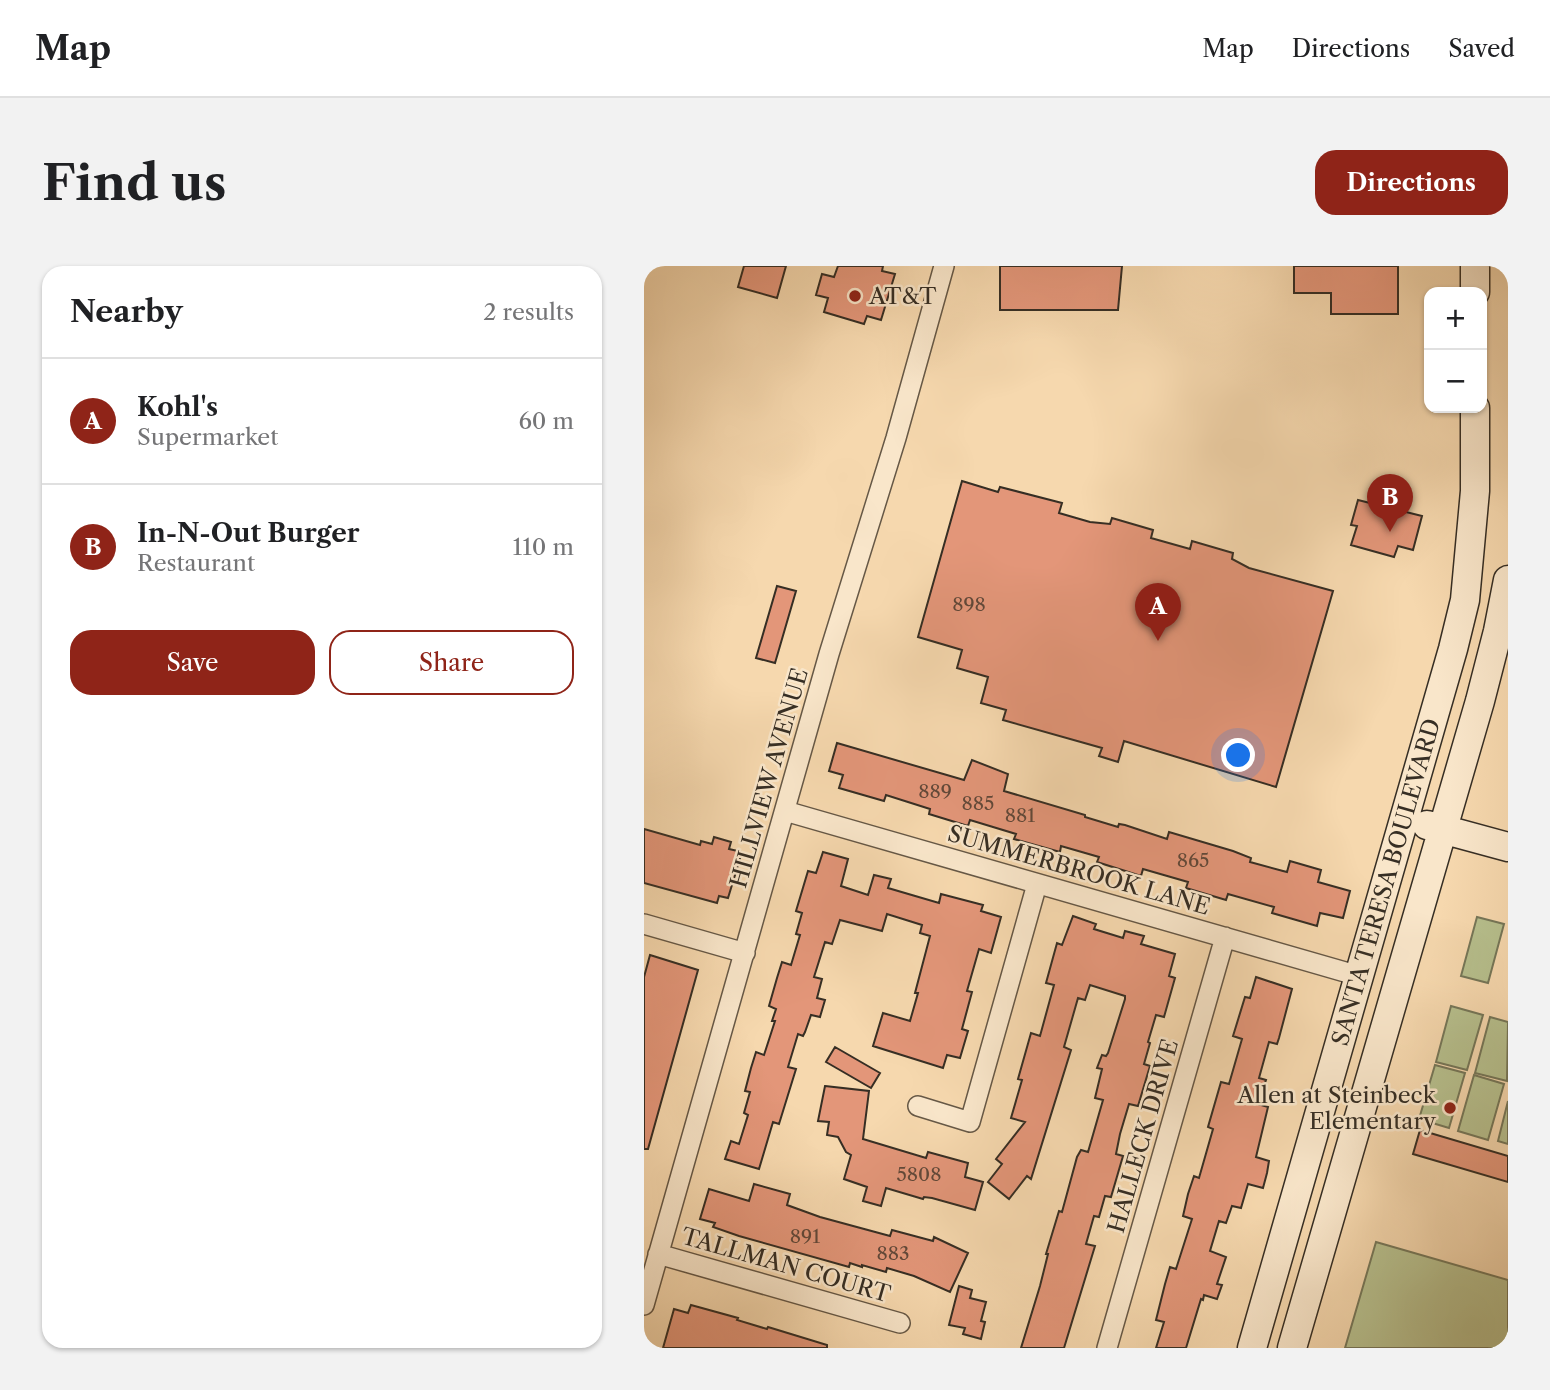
<!DOCTYPE html>
<meta charset="utf-8">
<style>
:root{--surface:#fff;--page:#f2f2f2;--text:#202124;--muted:#757577;--line:#e0e0e0;--accent:#8f2418}
body{margin:0;font-family:"Libre Caslon Text",serif;background:var(--page);color:var(--text)}
.controls{position:absolute;right:21px;top:21px;display:grid;overflow:hidden;border-radius:14px;box-shadow:0 2px 5px #0004}
.controls button{width:63px;height:63px;display:grid;place-items:center;padding:0;border:0;border-bottom:2px solid var(--line);background:var(--surface);color:var(--text);font:35px sans-serif}
.you{position:absolute;left:595px;top:490px;width:24px;height:24px;margin:-18px;border:5px solid #fff;border-radius:50%;background:#1a73e8;box-shadow:0 0 0 10px #1a73e833}
.badge{display:grid;place-items:center;width:46px;height:46px;border-radius:50%;background:var(--accent);color:#fff;font-size:23px;font-weight:700}
.pin{position:absolute;translate:-50% -58px;filter:drop-shadow(0 2px 4px #0008)}
.pin::after{content:'';position:absolute;top:37px;width:24px;height:21px;background:inherit;clip-path:polygon(0 0,100% 0,50% 100%)}
.list{margin:0;padding:0;list-style:none}
h2{display:flex;justify-content:space-between;align-items:center;height:91px;margin:0;padding:0 28px;font-size:30px}
h2 small{font-size:23px;font-weight:400;color:var(--muted)}
.list li{display:grid;grid-template-columns:46px 1fr auto;gap:21px;align-items:center;box-sizing:border-box;height:126px;padding:0 28px;border-top:2px solid var(--line)}
.list b{display:block;font-size:26px;white-space:nowrap}
.list p{margin:0;font-size:23px;white-space:nowrap;color:var(--muted)}
.list em{font-size:23px;font-style:normal;color:var(--muted)}
.actions{display:flex;gap:14px;padding:21px 28px}
.actions a{flex:1;padding:16px 0;border:2px solid var(--accent);border-radius:21px;text-align:center;font-size:24px;color:var(--accent)}
.actions .main{background:var(--accent);color:#fff}
.map{position:relative;flex:none;width:864px;height:1082px;overflow:hidden;border-radius:21px}
header{display:flex;align-items:center;gap:42px;box-sizing:border-box;height:98px;padding:0 35px;background:var(--surface);border-bottom:2px solid var(--line)}
header strong{font-size:33px}
nav{display:flex;gap:38px;margin-inline-start:auto;font-size:24px}
.intro{display:flex;align-items:center;justify-content:space-between;box-sizing:border-box;height:168px;padding:0 42px}
h1{margin:0;font-size:49px}
.button{padding:18px 32px;border-radius:21px;background:var(--accent);color:#fff;font-size:24px;font-weight:700}
main{display:flex;gap:42px;padding:0 42px}
aside{flex:1;background:var(--surface);border-radius:21px;box-shadow:0 2px 5px #0004}
.map>svg:first-child{display:block}
.green{fill:#b7c08e;stroke:#767759;stroke-width:2}
.building{fill:#e39679;stroke:#362e24;stroke-width:2}
.lines{fill:none;stroke-linecap:round;stroke-linejoin:round}
.street-casing{stroke:#665846;stroke-width:22}
.secondary-casing{stroke:#362e24;stroke-width:31}
.street{stroke:#f9e6ca;stroke-width:19}
.secondary{stroke:#f9e6ca;stroke-width:28}
.poi-dot{fill:#8f2418;stroke:#f9e6ca;stroke-width:2.5}
.labels{text-anchor:middle;stroke-width:5;stroke-linejoin:round;paint-order:stroke}
.number-label{font-size:19px;fill:#614839}
.poi-label{font-size:23px;fill:#362e24;stroke:#f9e6ca;text-anchor:start}
.street-label{font-size:23px;fill:#362e24;stroke:#f9e6ca}
</style>
<header>
<strong>Map</strong>
<nav><a>Map</a><a>Directions</a><a>Saved</a></nav>
</header>
<div class="intro"><h1>Find us</h1><a class="button">Directions</a></div>
<main>
<aside>
<h2>Nearby<small>2 results</small></h2>
<ul class="list">
<li><span class="badge">A</span><div><b>Kohl's</b><p>Supermarket</p></div><em>60 m</em></li>
<li><span class="badge">B</span><div><b>In-N-Out Burger</b><p>Restaurant</p></div><em>110 m</em></li>
</ul>
<div class="actions"><a class="main">Save</a><a>Share</a></div>
</aside>
<div class="map">
<svg width="864" height="1082" viewBox="0 0 864 1082">
<rect width="100%" height="100%" fill="#f6d8ae"/>
<filter id="stains"><feTurbulence type="fractalNoise" baseFrequency=".00286" numOctaves="4"/><feColorMatrix values="0 0 0 0 .2 0 0 0 0 .09 0 0 0 0 .02 0 0 0 .5 -.17"/></filter>
<radialGradient id="worn" r=".72"><stop offset=".6" stop-color="#630" stop-opacity="0"/><stop offset="1" stop-color="#630" stop-opacity=".3"/></radialGradient>
<!-- green -->
<path class="green" d="M833,651L860,658L844,717L817,710Z
M807,740L839,749L823,804L792,796Z
M846,751L864,756L863,815L831,807Z
M791,799L821,807L805,862L775,853Z
M830,809L860,818L844,874L814,865Z
M864,835V878L854,875Z
M732,976L864,1014V1082H701Z"/>
<!-- building -->
<path class="building" d="M100,0H142L133,32L94,21Z
M194,0H239L238,5L251,8L237,54L223,50L220,58L180,46L184,32L172,29L178,8L190,11Z
M356,0H478L474,44H356Z
M650,0H754V48H687V27H650Z
M318,215L354,226L356,221L418,237L415,247L446,256L466,258L468,252L509,264L507,272L546,283L548,275L589,287L588,293L605,302L689,325L632,521L480,475L474,496L455,490L458,482L359,454L362,444L337,437L344,411L313,402L318,384L274,371Z
M714,234L778,250L769,284L754,280L750,291L707,279L713,260L707,259Z
M133,320L152,325L131,397L112,392Z
M193,477L320,514L328,494L364,508L360,525L441,549V551L474,561L475,558L481,559L523,573L525,566L589,585L607,592L606,596L639,605L643,606L646,595L677,604L674,616L706,625L699,652L676,647L673,660L628,647L630,641L584,628L582,634L542,622L544,616L499,603L497,610L453,596L455,591L417,580L416,586L370,573L372,568L326,554L324,560L285,548L286,543L242,529L240,535L195,522L199,509L185,505Z
M0,563L56,579L57,575L68,578L70,571L87,576L85,583L98,586L84,632L75,630L73,637L0,617Z
M179,586L204,593L197,620L224,629L230,609L247,613L244,622L295,637L297,628L339,639L337,645L357,651L347,687L335,683L323,725L328,726L318,763L324,765L316,792L303,789L299,802L229,780L239,747L266,755L274,727H271L286,670L276,667L278,659L243,648L238,665L196,654L188,678L181,676L170,711L178,713L173,732L181,734L176,751L167,749L161,766L159,770L154,768L144,801L152,803L135,858L129,856L115,903L81,893L87,875L95,878L104,849L100,847L106,826L101,825L107,802L112,786L120,789L131,755H128L132,743L125,740L133,712L138,696L147,699L156,669L152,668L158,647L152,645L164,605L172,607Z
M429,650L452,658L450,663L479,672L481,665L500,670L497,678L531,688L525,710L531,712L520,751L512,749L504,776L506,777L500,798L506,800L494,840L485,838L476,868L472,888L479,890L467,931L461,930L455,951L450,950L442,978L451,980L420,1082H377L396,1020L404,988H402L415,945L418,946L433,891L437,884L444,886L459,834L451,832L458,803L453,802L458,789L462,790L464,787L481,733V730L446,719L441,734L434,732L420,781L427,784L387,913L383,910L365,933L344,916L358,898L352,893L381,856L367,852L378,814L374,813L387,767L396,770L410,719L402,717L413,677L418,679Z
M6,689L54,704L4,883H0V711Z
M612,711L648,723L635,772L633,778L625,776L615,812L622,814L614,838L624,841L612,891L625,895L623,907L619,922L604,918L597,942L588,940L582,957L575,955L566,985L582,991L573,1018L578,1019L573,1033L560,1029L559,1034L557,1033L542,1082H512L520,1056L512,1054L521,1018L526,1001L532,1003L548,953L539,950L544,928L550,910L555,912L569,863L564,861L577,816L585,818L598,773L589,770L601,731L606,732Z
M191,781L236,807L227,822L182,796Z
M181,820L225,825L219,873L282,892L284,886L324,897L321,911L339,916L331,944L288,932L280,931L279,933L242,922L237,940L219,935L223,921L200,913L207,889L202,886L194,871L183,869L185,856L174,855Z
M776,864L864,890V916L769,888Z
M110,918L146,928L143,939L176,951L246,970L248,964L289,975L290,971L324,987L306,1026L270,1010L243,1002L242,1006L218,999V1001L206,997L205,1001L95,970L69,961L71,957L56,953L65,923L105,935Z
M315,1020L328,1024L326,1032L342,1036L337,1055L341,1056L337,1073L319,1068L321,1062L305,1059Z
M47,1039L94,1052L93,1054L123,1063L124,1061L183,1079V1082H19L30,1043L44,1047Z"/>
<g class="lines">
<defs>
<path id="street" d="M141,545L715,710
M0,658L101,687
M274,840L326,856L393,618
M14,988L256,1057
M0,1039L185,388L252,172L300,0
M463,1082L581,671"/>
<path id="secondary" d="M831,0V26
M783,559L864,581
M608,1082L809,383L821,334L831,225V142
M648,1082L836,435L854,365L864,314"/>
</defs>
<!-- street casing -->
<use href="#street" class="street-casing"/>
<!-- secondary casing -->
<use href="#secondary" class="secondary-casing"/>
<!-- street -->
<use href="#street" class="street"/>
<!-- secondary -->
<use href="#secondary" class="secondary"/>
</g>
<!-- markers -->
<g class="poi-dot">
<circle cx="211" cy="30" r="7"/>
<circle cx="806" cy="842" r="7"/>
</g>
<g class="labels">
<!-- number labels -->
<g class="number-label">
<text x="325" y="345">898</text>
<text x="291" y="532">889</text>
<text x="334" y="544">885</text>
<text x="376" y="556">881</text>
<text x="549" y="601">865</text>
<text x="275" y="915">5808</text>
<text x="161" y="977">891</text>
<text x="249" y="994">883</text>
</g>
<!-- poi labels -->
<g class="poi-label">
<text x="225" y="38">AT&amp;T</text>
<text x="792" y="837" text-anchor="end">Allen at Steinbeck<tspan x="792" dy="26">Elementary</tspan></text>
</g>
<!-- street labels -->
<g class="street-label">
<text transform="translate(125 512) rotate(-74)" y="8">HILLVIEW AVENUE</text>
<text transform="translate(435 604) rotate(16)" y="8">SUMMERBROOK LANE</text>
<text transform="translate(742 616) rotate(-74)" y="8">SANTA TERESA BOULEVARD</text>
<text transform="translate(499 870) rotate(-74)" y="8">HALLECK DRIVE</text>
<text transform="translate(142 999) rotate(16)" y="8">TALLMAN COURT</text>
</g>
</g>
<rect width="100%" height="100%" filter="url(#stains)"/>
<rect width="100%" height="100%" fill="url(#worn)"/>
</svg>
<div class="controls">
<button>+</button>
<button>−</button>
</div>
<div class="you"></div>
<div class="pin badge" style="left:514px;top:375px">A</div>
<div class="pin badge" style="left:746px;top:266px">B</div>
</div>
</main>
